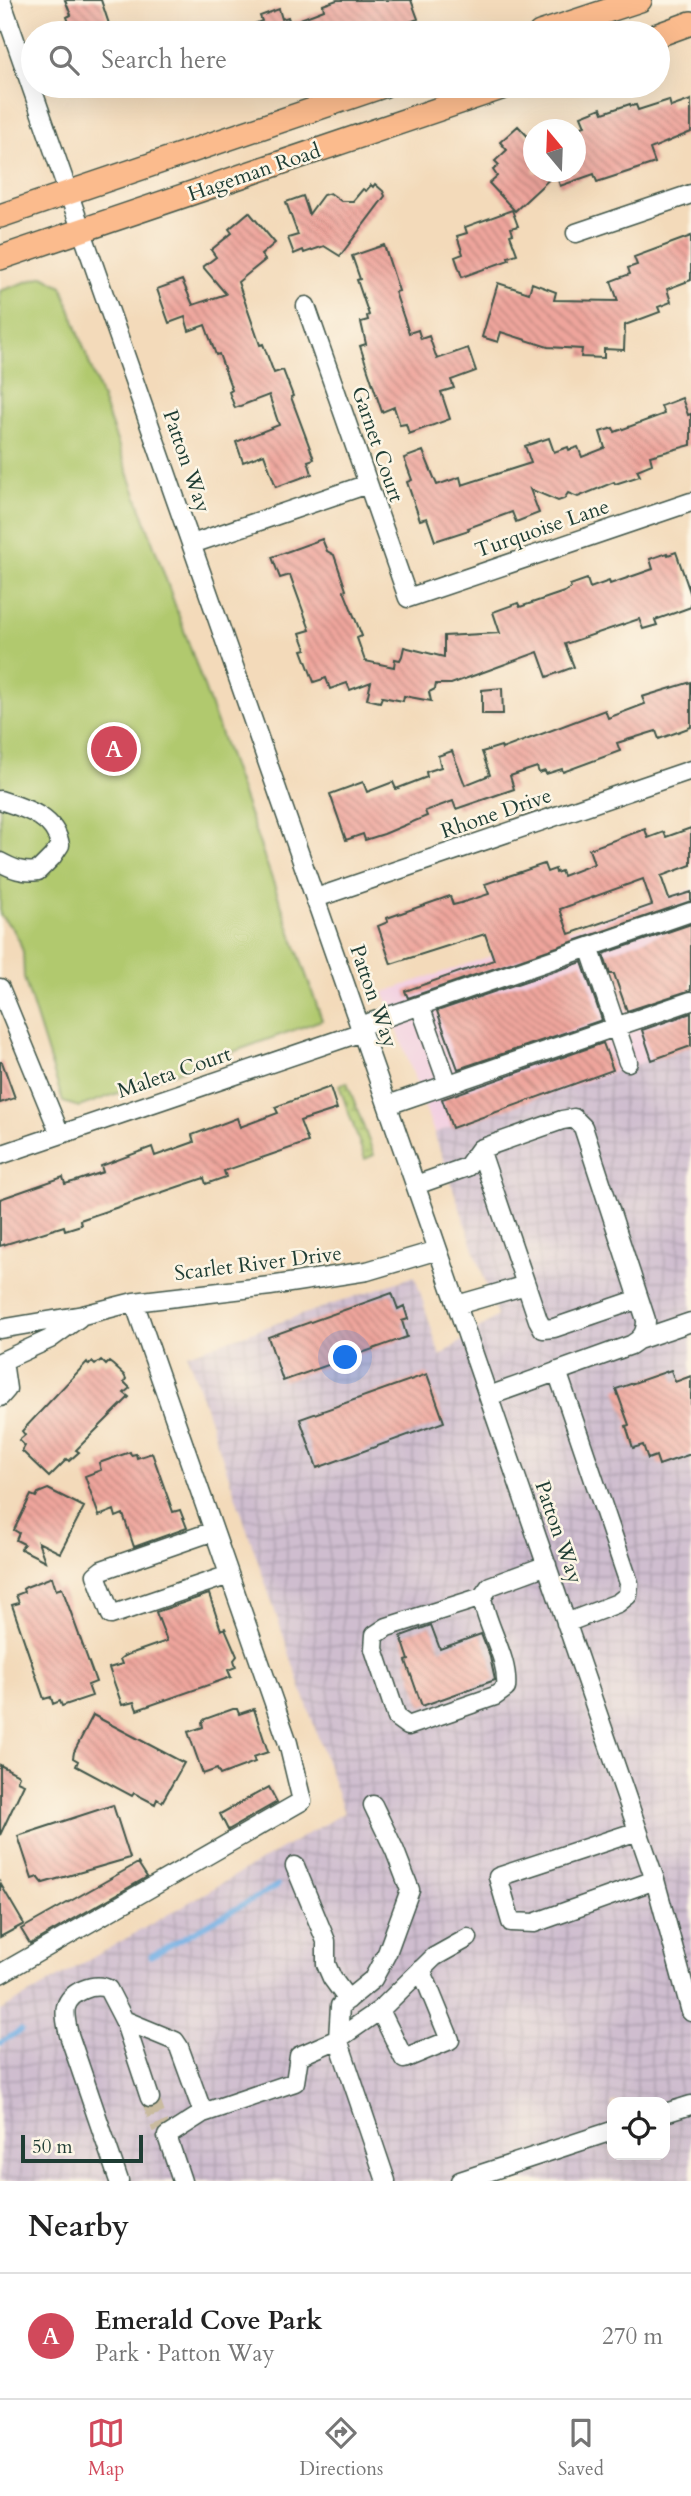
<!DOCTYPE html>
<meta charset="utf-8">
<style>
:root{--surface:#fff;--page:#f6f6f6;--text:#222;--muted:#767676;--line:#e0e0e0;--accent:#d1495b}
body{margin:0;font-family:Cardo,serif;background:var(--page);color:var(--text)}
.controls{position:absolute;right:21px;bottom:21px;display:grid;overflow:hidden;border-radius:14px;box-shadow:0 7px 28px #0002}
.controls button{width:63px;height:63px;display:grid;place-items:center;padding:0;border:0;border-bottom:2px solid var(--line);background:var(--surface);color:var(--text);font:35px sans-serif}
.compass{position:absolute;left:523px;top:119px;width:63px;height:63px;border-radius:50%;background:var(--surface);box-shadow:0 7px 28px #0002;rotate:341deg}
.scale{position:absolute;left:21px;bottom:18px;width:122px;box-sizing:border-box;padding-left:7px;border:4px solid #1f3d34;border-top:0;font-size:19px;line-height:24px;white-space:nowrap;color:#1f3d34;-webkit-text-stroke:5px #fcf5e5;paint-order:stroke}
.you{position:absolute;left:346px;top:1358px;width:24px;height:24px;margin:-18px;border:5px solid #fff;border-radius:50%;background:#1a73e8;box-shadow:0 0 0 10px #1a73e833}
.badge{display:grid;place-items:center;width:46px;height:46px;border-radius:50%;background:var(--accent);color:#fff;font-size:23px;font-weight:700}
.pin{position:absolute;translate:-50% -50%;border:4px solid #fff;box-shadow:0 2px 7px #0006}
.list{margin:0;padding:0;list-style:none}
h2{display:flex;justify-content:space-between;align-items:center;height:91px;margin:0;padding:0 28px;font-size:30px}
h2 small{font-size:23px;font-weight:400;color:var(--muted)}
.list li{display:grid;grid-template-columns:46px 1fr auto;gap:21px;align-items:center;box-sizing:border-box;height:126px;padding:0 28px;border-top:2px solid var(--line)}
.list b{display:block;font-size:26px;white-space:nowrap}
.list p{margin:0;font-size:23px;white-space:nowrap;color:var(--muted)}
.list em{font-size:23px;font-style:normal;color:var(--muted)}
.icon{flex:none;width:38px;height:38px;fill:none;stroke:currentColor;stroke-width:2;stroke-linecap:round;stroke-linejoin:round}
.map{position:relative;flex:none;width:691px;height:2181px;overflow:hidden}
.search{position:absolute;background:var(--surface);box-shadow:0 7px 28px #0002;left:21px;right:21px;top:21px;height:77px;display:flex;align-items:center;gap:18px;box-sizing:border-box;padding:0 24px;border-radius:38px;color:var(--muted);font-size:26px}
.sheet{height:217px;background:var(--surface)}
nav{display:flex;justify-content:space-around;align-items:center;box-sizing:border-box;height:98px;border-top:2px solid var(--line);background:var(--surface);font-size:19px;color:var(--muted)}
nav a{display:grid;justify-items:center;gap:4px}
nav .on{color:var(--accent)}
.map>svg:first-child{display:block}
.built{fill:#f2cfe1}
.industrial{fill:url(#industrial-grid);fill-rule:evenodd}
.grass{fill:url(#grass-dots);stroke:#688351;stroke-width:2}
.green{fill:#b1c96e;stroke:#688351;stroke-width:2}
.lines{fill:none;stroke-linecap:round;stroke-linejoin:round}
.stream{stroke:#73b0e5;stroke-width:5}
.building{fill:url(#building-back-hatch);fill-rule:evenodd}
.minor-tunnel{stroke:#c9bb9f;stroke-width:18;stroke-dasharray:18 9;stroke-linecap:butt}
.minor-casing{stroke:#3f5548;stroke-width:21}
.major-casing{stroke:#3f5548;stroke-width:26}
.minor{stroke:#fff;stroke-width:18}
.major{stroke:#fbbb8d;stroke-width:23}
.labels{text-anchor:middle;stroke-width:5;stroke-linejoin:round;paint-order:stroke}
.street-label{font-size:21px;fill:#1f3d34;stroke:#fcf5e5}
</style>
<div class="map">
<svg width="691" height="2181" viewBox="0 0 691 2181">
<defs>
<pattern id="industrial-grid" width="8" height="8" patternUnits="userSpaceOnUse" patternTransform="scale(1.75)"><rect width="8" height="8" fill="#cfbdcf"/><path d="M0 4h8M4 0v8" fill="none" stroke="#b1a3b2"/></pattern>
<pattern id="grass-dots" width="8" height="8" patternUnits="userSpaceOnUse" patternTransform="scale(1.75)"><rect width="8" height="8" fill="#b1c96e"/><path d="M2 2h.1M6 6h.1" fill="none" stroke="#8fa45b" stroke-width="1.8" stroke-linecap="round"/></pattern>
<pattern id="building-back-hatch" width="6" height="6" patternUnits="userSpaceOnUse" patternTransform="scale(1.75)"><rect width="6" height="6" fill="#efa59c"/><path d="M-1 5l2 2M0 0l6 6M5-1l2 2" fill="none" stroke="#c18880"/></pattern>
</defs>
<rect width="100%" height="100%" fill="#fcf5e5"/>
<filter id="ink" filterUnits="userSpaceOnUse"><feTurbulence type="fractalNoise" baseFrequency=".0143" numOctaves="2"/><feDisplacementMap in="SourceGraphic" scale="14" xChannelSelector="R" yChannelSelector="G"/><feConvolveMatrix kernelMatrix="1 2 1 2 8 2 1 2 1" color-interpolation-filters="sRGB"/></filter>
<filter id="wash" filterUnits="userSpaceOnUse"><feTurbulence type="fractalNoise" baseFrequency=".00686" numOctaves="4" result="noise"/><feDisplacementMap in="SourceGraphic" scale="28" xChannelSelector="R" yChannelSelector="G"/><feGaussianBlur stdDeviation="1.57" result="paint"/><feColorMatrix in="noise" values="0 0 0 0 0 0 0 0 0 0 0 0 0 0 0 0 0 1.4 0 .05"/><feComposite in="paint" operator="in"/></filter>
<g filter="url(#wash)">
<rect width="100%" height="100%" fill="#f3daba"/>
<!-- built -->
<path class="built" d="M691,889V1046L434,1133L384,992Z"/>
<!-- industrial -->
<path class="industrial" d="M691,1046V2181H0V2011L344,1813L187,1354L415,1276L440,1356L497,1316L434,1133ZM612,2102H665V2155H612Z"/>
<!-- grass -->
<path class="grass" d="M347,1082L374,1155L365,1159L339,1085Z"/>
<!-- green -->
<path class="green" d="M43,276L62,286L322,1020L79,1107L63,1102L24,978L23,952L19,940L13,929L0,915V291Z"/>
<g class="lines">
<!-- stream -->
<path class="stream" d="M151,1956L278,1885
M0,2043L21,2030"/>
</g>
<g id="blocks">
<!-- building -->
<path class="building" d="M65,0H101L112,33H73L67,17L71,15Z
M337,0H411L418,19L380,33H232L262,21L260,16L279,9L282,19L288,17L290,23L324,10L323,5Z
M669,100L671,107L691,100V132L650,149L655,163L597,182L594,174L560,186L556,173L515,211L489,183L497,176L493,170L499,165L495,161L507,150L500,142L518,126L534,143V172H576V129L585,126L581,116L601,108L603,113L630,104L631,106L636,105L638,110Z
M375,184L383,191L385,196L340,256L324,246L304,253L303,250L294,254L288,238L298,235L286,202L303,196L309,214L323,195L330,193L341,201H353L363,189L366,191L371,185L373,187Z
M512,210L518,226L511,228L513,234L510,235L517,254L508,257L509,260L462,277L455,257L463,254L457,236L467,233L465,227Z
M249,212L275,243L261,255L265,260L238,282L260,345L263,344L274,373L283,370L293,396L291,397L314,459L308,461L312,474L276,487L264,454L243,462L236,442L279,425L269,395L235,408L229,392L232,390L219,354L216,355L205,325L189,331L185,317L169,323L157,289L182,280L193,305L226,294L203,267L216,257L211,250L232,233L229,229Z
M691,236V280L667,289L671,302L658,307L660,312L625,325L624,350L604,349V358L581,357L582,349L548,347L501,332L498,342L482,337L498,283L529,293L532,283L556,292L554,300L618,301L611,281L630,274L628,268L637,265L634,257Z
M384,245L399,291L395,292L409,333L418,330L421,339L429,336L437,359L468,348L476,371L451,380L454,388L441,392L450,419L409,434L406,424L400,425L394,407L382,412L360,346L366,344L361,322L368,320L367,316L369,315L357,280L360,279L352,256Z
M682,398L688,415L691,414V445L650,456L652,464L637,470L640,476L615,484L614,482L578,497L568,493L564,499L558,501L530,489L539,513L516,522L512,512L468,528L469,530L435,541L427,518L420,520L407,482L412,480L404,458L423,451L437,485L460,477L462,485L531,463L525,446L549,438L554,452L568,447L569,450L578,447L582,457L605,448L600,432L613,428L615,432L664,414L661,406Z
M322,539L327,551L334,555L346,590L344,591L362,636L357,638L365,661L394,667L395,659L400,660L402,656L404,647L444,657V636L500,633L493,612L518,603L520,607L564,592L571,588L570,585L587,579L590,588L609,581L610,584L653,569L650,559L667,553L668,555L676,552L691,595V607L655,620L657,625L643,629L639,619L565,644L574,667L547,677L538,652L451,684H436L435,689L429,692L431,701L404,696L403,701L382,697L380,702L367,699L371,682L350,690L347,683L330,689L326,678L314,682L302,650L306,649L300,633L310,630L290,575L280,578L272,557Z
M691,682V727L659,739L656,731L617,743L620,751L563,772L562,769L546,774L545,771L539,773L537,767L510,776L514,789L456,809L453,801L425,811L427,816L384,834L365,840L363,834L346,840L330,794L363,782L367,792L393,782L396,789L427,777L426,772L441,767L438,756L452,751L465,785L490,775L482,752L501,746L502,749L605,710L608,718L645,704L642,697Z
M502,688L503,714H482V690Z
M691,828V865L661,876L669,899L691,892V901L408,998L405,991L494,960L485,934L391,964L378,926L388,922L387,918L450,896L453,905L461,903L489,894L485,884L544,864L547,872L555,869L556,873L561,871L563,876L594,864L589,849L645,829L648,838L664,832L666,837ZM643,879L652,905L569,934L560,909Z
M691,924V990L627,1011L614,974H610L603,954Z
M582,962L602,1020L458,1069L437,1011Z
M691,1013V1046L652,1060L642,1030Z
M603,1043L613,1070L452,1128L442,1099Z
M0,1062H2L15,1098L0,1103Z
M330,1087L337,1109L300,1121L308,1142L224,1171L226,1177L206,1184L204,1178L80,1220L81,1225L65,1230L64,1226L0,1246V1199L63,1177L65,1184L76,1181L103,1172L101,1166L152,1147L155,1156L194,1142L192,1135L237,1118L240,1127L278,1113L275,1107Z
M392,1293L398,1309L404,1306L408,1319L402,1321L407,1337L283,1381L268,1337Z
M101,1360L106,1365L109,1362L113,1365L124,1375L126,1379L124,1382L130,1388L124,1393L129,1397L76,1450L79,1452L69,1461L67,1459L49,1477L22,1451L25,1446L19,1440L25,1435L22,1431L87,1362L89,1365L92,1362L95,1365Z
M671,1370L675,1382L691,1376V1454L659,1465L656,1456L648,1459L643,1445L633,1448L626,1426L629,1425L616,1389Z
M427,1374L444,1422L317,1468L300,1419Z
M130,1452L131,1455L136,1454L137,1458L152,1453L173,1512L180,1510L187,1528L134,1547L123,1514L116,1517L114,1510L99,1516L85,1476L101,1470L99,1463Z
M48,1489L84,1507L60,1553L38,1542L45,1561L21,1549L24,1544L16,1540L19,1533L14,1530L31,1495L36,1497L38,1493Z
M52,1577L56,1590L62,1588L96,1682L88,1685L92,1696L62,1706L60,1701L53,1704L51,1697L44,1699L12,1605L19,1603L16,1595L24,1592L23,1589L26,1587Z
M209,1594L221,1630L225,1628L237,1656L234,1660L236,1667L228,1670L231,1677L137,1710L134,1702L122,1705L109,1668L122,1664L120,1659L124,1656L167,1641L156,1612Z
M431,1625L440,1649L481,1634L490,1657L495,1680L422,1706L406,1661L409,1660L401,1636Z
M233,1709H237L239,1714L254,1709L268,1752L253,1757L255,1762L220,1775L217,1769L203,1774L188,1732L203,1727L202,1722L205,1719Z
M93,1715L184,1763L162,1802L157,1799L155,1804L134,1793L132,1796L76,1766L78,1761L73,1758L74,1752Z
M0,1765L17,1774L19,1776L17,1781L24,1784L0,1835Z
M269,1787L277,1802L228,1830L220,1814Z
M113,1805L130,1858L43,1883L38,1877L32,1879L18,1836Z
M138,1863L147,1877L30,1944L21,1929Z
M0,1883L24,1924L0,1937Z"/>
</g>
</g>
<g filter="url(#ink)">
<use href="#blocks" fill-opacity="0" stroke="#3f5548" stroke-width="2"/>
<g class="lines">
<!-- minor-tunnel -->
<path class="minor-tunnel" d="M150,2098L161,2129"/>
<defs>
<path id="minor" d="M1,0L430,1227L655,1880L691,2012
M576,233L691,194
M306,306L408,598L691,502
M192,544L368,484
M0,800C24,808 55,816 60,845L52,857L38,871C23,873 13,869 0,862
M316,898L691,770
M589,947L628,1062
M0,988L60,1134
M420,1006L448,1084
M360,1026L691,912
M388,1105L691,1001
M480,1149L538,1320L543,1329L554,1328L639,1299
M0,1155L362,1032
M416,1185L467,1167L480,1149L562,1120L574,1118L583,1127L646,1320C646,1333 642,1338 631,1345L489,1396
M457,1305L526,1285
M0,1329L83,1315L134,1302L270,1286L367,1271L438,1250
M641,1339L691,1322
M0,1362L50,1339L79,1318
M557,1371L629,1583L628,1595L618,1603L566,1623
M0,1397L7,1389L3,1361
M214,1531L102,1570L96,1575L111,1615L229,1575
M482,1597L387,1627L375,1635L374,1649L397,1718L408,1726L495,1696L506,1688C509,1657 486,1627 482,1597L490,1586L547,1565
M373,1805L395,1851L410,1890L387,1953L373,1979L340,2006L338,2039L386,2181
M638,1831L498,1877L511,1922L534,1923L655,1880
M295,1866L326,1941V1964L332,1978L348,2000
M0,1974L302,1801L288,1743L134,1302
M380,2010L404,2059L450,2040L421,1969
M124,2020L150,2098
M203,2113L295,2082L299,2056L338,2039L380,2010L434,1957L468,1938
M665,2113L691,2105
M119,2181L69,2035C67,2026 64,2016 66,2007C70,1992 94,1982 108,1989L124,2020L175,2041L179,2047L203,2113L167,2136L182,2181
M460,2181L612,2131"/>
<path id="major" d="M540,33L640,0
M658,35L691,23
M0,216L383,86
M0,258L507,86"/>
</defs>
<!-- minor casing -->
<use href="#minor" class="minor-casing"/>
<!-- major casing -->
<use href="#major" class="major-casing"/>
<!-- minor -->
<use href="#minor" class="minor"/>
<!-- major -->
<use href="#major" class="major"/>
</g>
</g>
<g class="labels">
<!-- street labels -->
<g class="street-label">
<text transform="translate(254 172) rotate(-19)" y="7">Hageman Road</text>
<text transform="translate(378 444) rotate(71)" y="7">Garnet Court</text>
<text transform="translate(187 461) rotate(71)" y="7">Patton Way</text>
<text transform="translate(542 528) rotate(-19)" y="7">Turquoise Lane</text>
<text transform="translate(496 813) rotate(-19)" y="7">Rhone Drive</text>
<text transform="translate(374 996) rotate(71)" y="7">Patton Way</text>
<text transform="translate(174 1072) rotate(-19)" y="7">Maleta Court</text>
<text transform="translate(258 1263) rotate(-7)" y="7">Scarlet River Drive</text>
<text transform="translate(559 1532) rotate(71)" y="7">Patton Way</text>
</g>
</g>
</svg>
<div class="controls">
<button><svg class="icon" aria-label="locate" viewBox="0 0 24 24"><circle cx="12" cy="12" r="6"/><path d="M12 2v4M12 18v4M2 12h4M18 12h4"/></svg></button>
</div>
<svg class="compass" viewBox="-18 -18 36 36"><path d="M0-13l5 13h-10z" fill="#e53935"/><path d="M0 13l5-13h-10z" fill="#767676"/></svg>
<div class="scale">50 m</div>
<div class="you"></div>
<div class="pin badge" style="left:114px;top:749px">A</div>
<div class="search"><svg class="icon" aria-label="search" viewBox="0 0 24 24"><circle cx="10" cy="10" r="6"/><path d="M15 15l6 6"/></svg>Search here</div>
</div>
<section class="sheet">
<h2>Nearby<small></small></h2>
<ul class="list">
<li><span class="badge">A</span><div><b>Emerald Cove Park</b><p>Park · Patton Way</p></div><em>270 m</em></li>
</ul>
</section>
<nav>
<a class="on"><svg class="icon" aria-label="map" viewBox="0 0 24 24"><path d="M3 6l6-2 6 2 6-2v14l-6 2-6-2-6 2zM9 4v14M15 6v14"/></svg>Map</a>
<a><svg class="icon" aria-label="directions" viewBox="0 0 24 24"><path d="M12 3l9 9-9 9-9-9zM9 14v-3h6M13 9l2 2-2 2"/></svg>Directions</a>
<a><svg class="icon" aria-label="saved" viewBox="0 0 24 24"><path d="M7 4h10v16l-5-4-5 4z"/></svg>Saved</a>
</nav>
